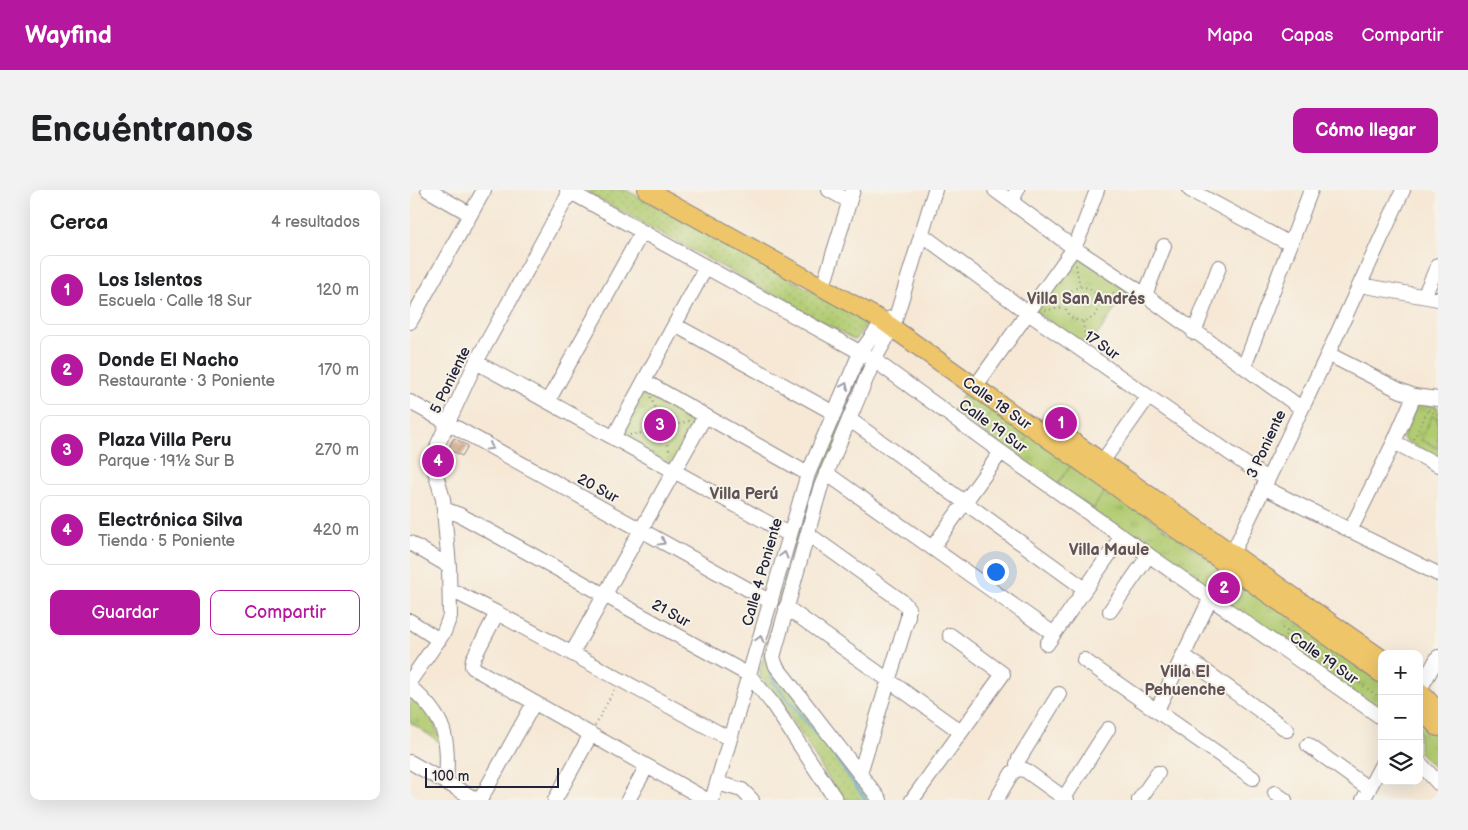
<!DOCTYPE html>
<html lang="es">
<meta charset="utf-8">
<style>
:root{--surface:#fff;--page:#f2f2f2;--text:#202124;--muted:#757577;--line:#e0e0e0;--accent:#b5179e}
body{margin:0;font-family:"Balsamiq Sans",sans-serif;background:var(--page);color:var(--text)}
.controls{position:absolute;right:15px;bottom:15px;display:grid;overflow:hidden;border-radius:10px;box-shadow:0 5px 20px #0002}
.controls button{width:45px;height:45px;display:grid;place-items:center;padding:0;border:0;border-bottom:1px solid var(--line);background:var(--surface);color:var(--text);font:25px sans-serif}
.scale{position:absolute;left:15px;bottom:12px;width:134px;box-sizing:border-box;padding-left:5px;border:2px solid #22223b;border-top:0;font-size:14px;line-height:18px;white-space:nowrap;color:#22223b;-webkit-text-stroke:4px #f7f3e8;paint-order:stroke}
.you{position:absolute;left:585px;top:381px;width:18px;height:18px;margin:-12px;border:4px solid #fff;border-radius:50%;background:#1a73e8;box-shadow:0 0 0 8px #1a73e833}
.badge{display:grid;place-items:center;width:32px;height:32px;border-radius:50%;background:var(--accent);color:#fff;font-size:16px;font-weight:700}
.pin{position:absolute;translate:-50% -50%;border:2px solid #fff;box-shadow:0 1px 5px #0006}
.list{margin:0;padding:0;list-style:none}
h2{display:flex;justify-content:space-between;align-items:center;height:65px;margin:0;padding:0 20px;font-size:21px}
h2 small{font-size:16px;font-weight:400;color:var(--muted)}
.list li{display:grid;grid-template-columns:32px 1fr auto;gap:15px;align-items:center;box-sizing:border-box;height:70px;margin:0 10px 10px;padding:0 10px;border:1px solid var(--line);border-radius:10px}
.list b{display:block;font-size:19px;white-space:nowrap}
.list p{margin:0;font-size:16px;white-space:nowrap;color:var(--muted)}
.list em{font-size:16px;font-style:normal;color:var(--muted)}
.actions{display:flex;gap:10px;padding:15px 20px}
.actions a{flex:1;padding:11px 0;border:1px solid var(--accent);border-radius:10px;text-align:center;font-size:18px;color:var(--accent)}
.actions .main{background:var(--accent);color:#fff}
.icon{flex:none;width:28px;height:28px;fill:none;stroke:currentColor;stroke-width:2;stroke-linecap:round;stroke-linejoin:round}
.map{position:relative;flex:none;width:1028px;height:610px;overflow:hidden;border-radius:10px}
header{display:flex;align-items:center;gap:30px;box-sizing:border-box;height:70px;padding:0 25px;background:var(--accent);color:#fff}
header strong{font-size:24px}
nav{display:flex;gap:28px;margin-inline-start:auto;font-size:18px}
.intro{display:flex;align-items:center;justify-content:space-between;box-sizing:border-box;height:120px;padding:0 30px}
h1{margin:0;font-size:35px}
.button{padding:12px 22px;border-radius:10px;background:var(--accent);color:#fff;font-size:18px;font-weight:700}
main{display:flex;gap:30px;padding:0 30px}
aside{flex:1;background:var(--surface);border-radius:10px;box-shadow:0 5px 20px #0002}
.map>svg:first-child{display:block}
.grass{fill:url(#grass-dots);stroke:#697656}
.park{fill:url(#park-tufts);stroke:#697656}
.pitch{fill:#b0cb70;stroke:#697656}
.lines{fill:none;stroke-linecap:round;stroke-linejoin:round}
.stream{stroke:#67a1d7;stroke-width:2.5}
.building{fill:url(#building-cross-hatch)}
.minor-casing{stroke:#8c8588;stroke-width:16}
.major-casing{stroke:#8c8588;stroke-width:20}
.path{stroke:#8c8588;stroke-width:2;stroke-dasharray:1 4;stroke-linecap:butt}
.minor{stroke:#fff;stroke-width:14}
.major{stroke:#eec569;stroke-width:18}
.oneway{stroke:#9c9ca7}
.labels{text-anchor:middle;stroke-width:4;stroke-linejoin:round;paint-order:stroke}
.street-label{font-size:15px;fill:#22223b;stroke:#f7f3e8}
.neighbourhood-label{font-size:16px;font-weight:bold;fill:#615257;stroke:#f7f3e8}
</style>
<header>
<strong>Wayfind</strong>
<nav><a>Mapa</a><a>Capas</a><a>Compartir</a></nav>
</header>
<div class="intro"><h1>Encuéntranos</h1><a class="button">Cómo llegar</a></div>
<main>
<aside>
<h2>Cerca<small>4 resultados</small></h2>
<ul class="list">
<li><span class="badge">1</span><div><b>Los Islentos</b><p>Escuela · Calle 18 Sur</p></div><em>120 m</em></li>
<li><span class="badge">2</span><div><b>Donde El Nacho</b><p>Restaurante · 3 Poniente</p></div><em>170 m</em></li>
<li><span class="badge">3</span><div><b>Plaza Villa Peru</b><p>Parque · 19½ Sur B</p></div><em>270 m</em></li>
<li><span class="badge">4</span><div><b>Electrónica Silva</b><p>Tienda · 5 Poniente</p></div><em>420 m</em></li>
</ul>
<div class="actions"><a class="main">Guardar</a><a>Compartir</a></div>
</aside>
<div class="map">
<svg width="1028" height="610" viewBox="0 0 1028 610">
<defs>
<pattern id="grass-dots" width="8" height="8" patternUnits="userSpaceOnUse" patternTransform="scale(1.25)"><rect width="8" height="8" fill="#b0cb70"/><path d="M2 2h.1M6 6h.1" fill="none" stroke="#97ae62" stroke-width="1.8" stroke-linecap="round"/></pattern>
<pattern id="park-tufts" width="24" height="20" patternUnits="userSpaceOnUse" patternTransform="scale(1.25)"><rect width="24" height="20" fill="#b0cb70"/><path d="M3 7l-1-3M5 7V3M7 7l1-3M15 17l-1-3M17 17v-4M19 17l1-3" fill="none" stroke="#97ae62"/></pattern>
<pattern id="building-cross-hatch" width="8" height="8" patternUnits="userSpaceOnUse" patternTransform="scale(1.25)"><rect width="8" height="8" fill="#d6ab8a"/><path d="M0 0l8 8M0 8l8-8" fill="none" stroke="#ad8b72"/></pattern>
</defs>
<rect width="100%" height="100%" fill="#f7f3e8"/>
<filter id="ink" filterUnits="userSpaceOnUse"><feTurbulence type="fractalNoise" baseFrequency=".02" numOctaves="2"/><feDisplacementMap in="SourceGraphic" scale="10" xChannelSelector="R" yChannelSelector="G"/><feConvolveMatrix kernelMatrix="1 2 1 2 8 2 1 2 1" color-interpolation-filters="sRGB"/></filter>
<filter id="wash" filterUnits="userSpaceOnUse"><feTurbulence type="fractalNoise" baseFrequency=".0096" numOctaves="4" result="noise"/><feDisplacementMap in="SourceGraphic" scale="20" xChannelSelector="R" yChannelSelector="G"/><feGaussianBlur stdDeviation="1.12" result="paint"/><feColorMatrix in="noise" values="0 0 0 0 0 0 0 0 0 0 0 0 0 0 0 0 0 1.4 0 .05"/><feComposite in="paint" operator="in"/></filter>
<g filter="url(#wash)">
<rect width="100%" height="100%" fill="#f6e8d5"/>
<!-- grass -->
<path class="grass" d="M179,0H216L458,131L445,150L178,3Z
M452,171L457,173L360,465L463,610H432L372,514L350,486V480L402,285Z"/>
<!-- park -->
<path class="park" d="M661,67H668L719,100L677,159L623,120Z
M236,193L294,225L265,277L207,245Z
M557,198L972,492V524L542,222Z
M1008,214L1028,217V268L994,250L993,247Z
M3,505L18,517L32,554L0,532V510Z
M1009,528L1028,548V582L1009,562Z"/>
<!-- pitch -->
<path class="pitch" d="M583,220L619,246L606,265L570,239Z
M1022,226L1028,229V258L1011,250Z
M661,275L696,299L683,319L647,295Z"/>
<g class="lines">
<!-- stream -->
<path class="stream" d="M357,474L365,494L425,567L456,610"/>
</g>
<g id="blocks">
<!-- building -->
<path class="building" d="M44,248L58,256L52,266L38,259Z"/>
</g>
</g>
<g filter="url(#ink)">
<use href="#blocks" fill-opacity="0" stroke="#8c8588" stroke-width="1"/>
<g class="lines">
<defs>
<path id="minor" d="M18,0L60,24
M157,0L464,170L591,262L972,528
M419,0L439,11
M585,0L664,58L735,105L891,218
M780,0L880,54
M602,12L607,0
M511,44L618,123L857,289
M416,87L443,0
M950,95L1028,109
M735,105L754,56
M1014,106L1028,75
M0,132L74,0
M265,135L424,223
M784,143L809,77
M918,164L989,200L1004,206L1028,209
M66,172L380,345
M834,177L901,0
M234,191L398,284
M565,197L664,58L672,40L687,0
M138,211L232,42
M0,212L361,412
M439,229L675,399
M203,248L296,77
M984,252L1028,275
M692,272L738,207
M416,283L644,444
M853,297L1028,384
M34,319L50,325L339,485L362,513L426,610
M940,341L984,252L1004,206
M398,344L493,412L498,418V427L450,583
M0,353L39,376
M522,358L591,262
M41,400L87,423L320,549
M376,417L551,542
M700,421L739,365
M87,423L63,469L62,476L65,479L297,610
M0,431L29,450
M637,454L712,346
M162,463L295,226
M773,465L877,540
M674,470L843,588
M0,491L34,442L40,426L39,376L33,309L24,278V269L28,254L66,172L161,0
M0,497C36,528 39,546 36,593
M1009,501L1028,467
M747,520L918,164L993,0
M898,555L959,599
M0,572L67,610
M1009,572L1028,593
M608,579L607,574L609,569L649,504
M608,579L615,580L657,610
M307,593L332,600L342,610
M865,603L875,610
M654,608L698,539
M70,610L124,513
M145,610L181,544
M218,610L237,576
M302,610L398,284L450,163L473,131L481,128
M470,610L366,476L363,467L410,299L464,170L483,137L525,0
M502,610L593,484L540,445
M586,610L602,583L608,579
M729,610L748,583
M953,610L972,574"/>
<path id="major" d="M237,0L473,131L565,197L972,484
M639,235L972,469
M1009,501L1028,521
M1009,517L1028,537"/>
</defs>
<!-- minor casing -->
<use href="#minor" class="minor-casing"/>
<!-- major casing -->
<use href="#major" class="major-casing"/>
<!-- path -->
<path class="path" d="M666,75L670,97
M655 114a17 17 0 1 1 34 0a17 17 0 1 1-34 0Z
M689,109L710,101
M635,120L655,118
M673,132L675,149
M241,207L253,239L260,264
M1018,220L1028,225
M220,245L253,239L279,231
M1004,249L1018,220
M872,438L972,509
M875,446L882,435
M901,465L908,454
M923,480L930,469
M185,536L204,500"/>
<!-- minor -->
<use href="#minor" class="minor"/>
<!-- major -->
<use href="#major" class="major"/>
</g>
<!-- one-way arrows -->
<defs><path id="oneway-chevron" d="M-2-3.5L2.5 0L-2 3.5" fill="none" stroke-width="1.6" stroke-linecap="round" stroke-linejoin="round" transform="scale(1.25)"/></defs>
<g class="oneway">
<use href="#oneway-chevron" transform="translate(435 196) rotate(-67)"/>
<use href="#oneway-chevron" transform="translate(80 257) rotate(29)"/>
<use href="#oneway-chevron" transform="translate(252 352) rotate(29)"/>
<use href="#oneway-chevron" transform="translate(374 365) rotate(-74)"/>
<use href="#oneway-chevron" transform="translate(350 449) rotate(-74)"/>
</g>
</g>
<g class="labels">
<!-- street labels -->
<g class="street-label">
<text transform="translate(692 155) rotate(35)" y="5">17 Sur</text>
<text transform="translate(40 190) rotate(-64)" y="5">5 Poniente</text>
<text transform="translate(587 213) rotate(35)" y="5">Calle 18 Sur</text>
<text transform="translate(583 236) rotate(36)" y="5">Calle 19 Sur</text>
<text transform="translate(856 254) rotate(-65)" y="5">3 Poniente</text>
<text transform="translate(188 298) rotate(29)" y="5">20 Sur</text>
<text transform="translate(352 382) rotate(-74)" y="5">Calle 4 Poniente</text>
<text transform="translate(261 423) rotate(29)" y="5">21 Sur</text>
<text transform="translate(914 468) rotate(35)" y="5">Calle 19 Sur</text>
</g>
<!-- neighbourhood labels -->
<g class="neighbourhood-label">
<text x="676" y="114">Villa San Andrés</text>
<text x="334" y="309">Villa Perú</text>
<text x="699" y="365">Villa Maule</text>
<text x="775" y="487">Villa El<tspan x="775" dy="18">Pehuenche</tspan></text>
</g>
</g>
</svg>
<div class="controls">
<button>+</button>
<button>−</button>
<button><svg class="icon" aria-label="layers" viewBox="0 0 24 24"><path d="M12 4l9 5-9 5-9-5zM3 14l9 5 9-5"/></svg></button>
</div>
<div class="scale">100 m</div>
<div class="you"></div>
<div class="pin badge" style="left:651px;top:233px">1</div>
<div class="pin badge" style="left:814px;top:398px">2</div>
<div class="pin badge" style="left:250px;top:235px">3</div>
<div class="pin badge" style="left:28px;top:271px">4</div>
</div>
</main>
